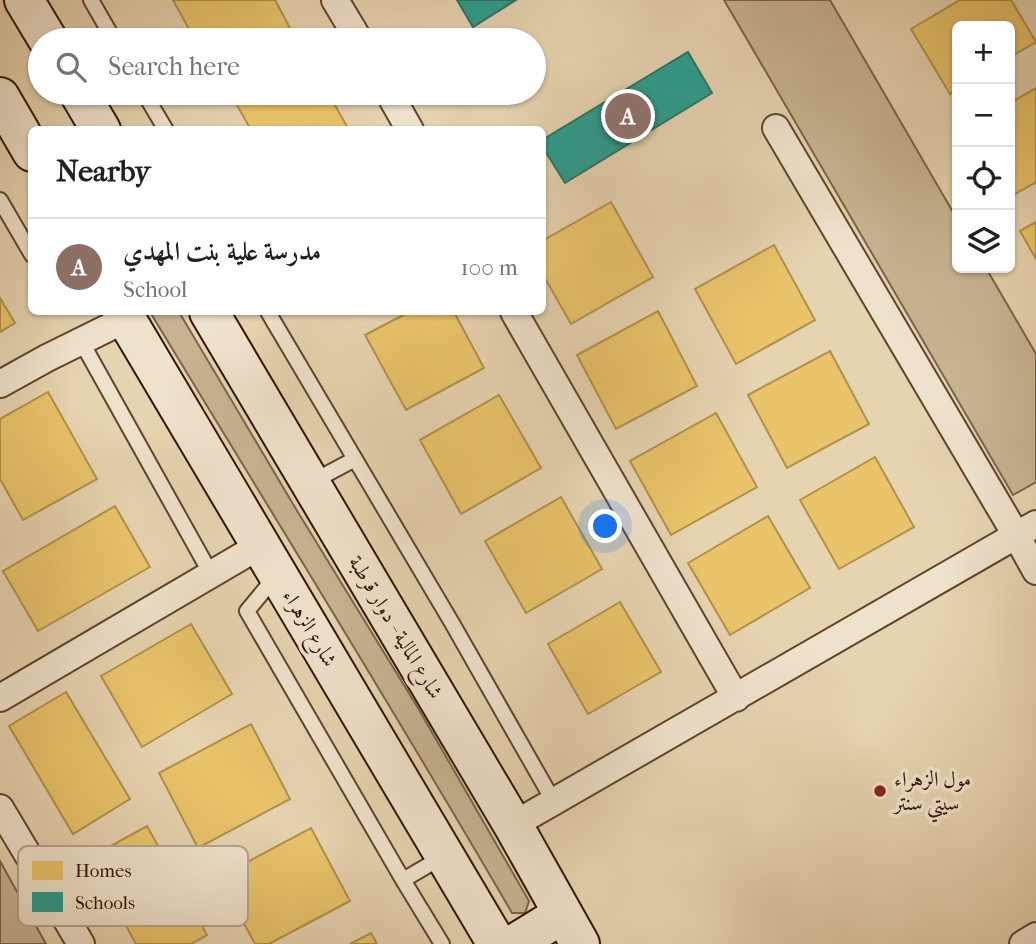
<!DOCTYPE html>
<meta charset="utf-8">
<style>
:root{--surface:#fff;--page:#f2f2f2;--text:#202124;--muted:#757577;--line:#e0e0e0;--accent:#8f2418}
body{margin:0;font-family:"IM FELL French Canon",Amiri,serif;background:var(--page);color:var(--text)}
.controls{position:absolute;right:21px;top:21px;display:grid;overflow:hidden;border-radius:10px;box-shadow:0 2px 5px #0004}
.controls button{width:63px;height:63px;display:grid;place-items:center;padding:0;border:0;border-bottom:2px solid var(--line);background:var(--surface);color:var(--text);font:35px sans-serif}
.you{position:absolute;left:606px;top:527px;width:24px;height:24px;margin:-18px;border:5px solid #fff;border-radius:50%;background:#1a73e8;box-shadow:0 0 0 10px #1a73e833}
.badge{display:grid;place-items:center;width:46px;height:46px;border-radius:50%;background:var(--accent);color:#fff;font-size:23px;font-weight:700}
.pin{position:absolute;translate:-50% -50%;border:4px solid #fff;box-shadow:0 2px 7px #0006}
.list{margin:0;padding:0;list-style:none}
h2{display:flex;justify-content:space-between;align-items:center;height:91px;margin:0;padding:0 28px;font-size:30px}
h2 small{font-size:23px;font-weight:400;color:var(--muted)}
.list li{display:grid;grid-template-columns:46px 1fr auto;gap:21px;align-items:center;box-sizing:border-box;height:98px;padding:0 28px;border-top:2px solid var(--line)}
.list b{display:block;font-size:26px;white-space:nowrap}
.list p{margin:0;font-size:23px;white-space:nowrap;color:var(--muted)}
.list em{font-size:23px;font-style:normal;color:var(--muted)}
.icon{flex:none;width:38px;height:38px;fill:none;stroke:currentColor;stroke-width:2;stroke-linecap:round;stroke-linejoin:round}
.map{position:relative;flex:none;width:1036px;height:944px;overflow:hidden}
.search{position:absolute;background:var(--surface);box-shadow:0 2px 5px #0004;left:28px;top:28px;width:518px;height:77px;display:flex;align-items:center;gap:18px;box-sizing:border-box;padding:0 24px;border-radius:38px;color:var(--muted);font-size:26px}
.panel{position:absolute;background:var(--surface);box-shadow:0 2px 5px #0004;left:28px;top:126px;width:518px;height:189px;border-radius:10px}
.map>svg:first-child{display:block}
.green{fill:#c7b392;stroke:#7b6449;stroke-width:2}
.homes{fill:#e9c46a;stroke:#b1904a;stroke-width:2}
.schools{fill:#2a9d8f;stroke:#2c7464;stroke-width:2}
.lines{fill:none;stroke-linecap:round;stroke-linejoin:round}
.service-casing{stroke:#5d452c;stroke-width:18}
.minor-casing{stroke:#5d452c;stroke-width:30}
.secondary-casing{stroke:#2f1600;stroke-width:42}
.service{stroke:#efe2cc;stroke-width:14}
.minor{stroke:#efe2cc;stroke-width:26}
.secondary{stroke:#efe2cc;stroke-width:38}
.poi-dot{fill:#8f2418;stroke:#efe2cc;stroke-width:2.5}
.labels{text-anchor:middle;stroke-width:7;stroke-linejoin:round;paint-order:stroke}
.street-label{font-size:21px;fill:#2f1600;stroke:#efe2cc}
.poi-label{font-size:21px;fill:#2f1600;stroke:#efe2cc;text-anchor:start}
.key{fill:#efe2cc;stroke:#b5a58f;stroke-width:2}
.key-label{font-size:19px;fill:#2f1600}
</style>
<div class="map">
<svg width="1036" height="944" viewBox="0 0 1036 944">
<rect width="100%" height="100%" fill="#e6d3b0"/>
<filter id="stains"><feTurbulence type="fractalNoise" baseFrequency=".00286" numOctaves="4"/><feColorMatrix values="0 0 0 0 .2 0 0 0 0 .09 0 0 0 0 .02 0 0 0 .5 -.17"/></filter>
<radialGradient id="worn" r=".72"><stop offset=".6" stop-color="#630" stop-opacity="0"/><stop offset="1" stop-color="#630" stop-opacity=".3"/></radialGradient>
<!-- green -->
<path class="green" d="M724,0H830L957,219V268H986L1036,354V482L1013,495Z
M150,312H179L296,509L418,708L529,901L525,913H512C395,711 271,512 150,312Z
M0,861L46,944H0Z"/>
<!-- homes -->
<path class="homes" d="M173,0H275L290,28L268,40H195Z
M960,0H1011L1036,42L1010,57V26H957V89L950,94L911,29Z
M1036,88V182L1010,197V103Z
M243,93H328L349,130H251L233,98Z
M611,202L653,277L571,324L542,273V241Z
M1036,222V259L1020,231Z
M774,245L815,320L736,364L695,289Z
M0,298L15,323L0,332Z
M658,311L697,386L616,429L577,355Z
M409,312H454L484,368L406,410L365,335Z
M830,351L869,424L787,468L748,395Z
M48,392L97,479L23,520L0,479V419Z
M499,395L541,468L461,514L420,440Z
M716,413L757,487L671,535L630,461Z
M875,457L914,527L839,569L800,500Z
M561,497L602,569L526,613L485,541Z
M115,506L150,567L38,631L3,571Z
M768,516L810,588L730,635L688,563Z
M620,602L661,672L588,714L548,644Z
M191,624L232,694L142,747L101,676Z
M66,692L130,799L73,834L9,726Z
M251,724L290,799L198,848L159,773Z
M147,826L207,935L191,944H136L89,858Z
M311,828L350,901L269,944H255L219,877Z
M371,933L377,944H350Z"/>
<!-- schools -->
<path class="schools" d="M457,0H516L473,27Z
M688,52L712,93L565,183L542,146V140Z"/>
<g class="lines">
<defs>
<path id="service" d="M91,0L114,40
M144,93L166,130
M0,200L32,255
M268,312L452,623L554,802
M81,341L211,574
M310,483L355,459
M276,576L247,611L403,880L444,856
M403,880L442,944"/>
<path id="minor" d="M335,0L359,40
M389,93L410,130
M776,128L1016,535L1036,571
M514,312L736,698
M0,384L47,358L126,319
M0,698L261,545
M0,808L81,944
M513,825L1036,524
M1023,944L1036,936"/>
<path id="secondary" d="M24,0L48,40
M79,93L101,130
M0,97L32,152
M122,312L497,944
M209,312L513,825L580,944
M514,944L563,914"/>
</defs>
<!-- service casing -->
<use href="#service" class="service-casing"/>
<!-- minor casing -->
<use href="#minor" class="minor-casing"/>
<!-- secondary casing -->
<use href="#secondary" class="secondary-casing"/>
<!-- service -->
<use href="#service" class="service"/>
<!-- minor -->
<use href="#minor" class="minor"/>
<!-- secondary -->
<use href="#secondary" class="secondary"/>
</g>
<!-- markers -->
<circle class="poi-dot" cx="880" cy="791" r="7"/>
<g class="labels">
<!-- street labels -->
<g class="street-label">
<text transform="translate(396 627) rotate(59)" y="7">شارع المالية - دوار قرطبة</text>
<text transform="translate(310 628) rotate(59)" y="7">شارع الزهراء</text>
</g>
<!-- poi labels -->
<g class="poi-label">
<text x="894" y="786">مول الزهراء<tspan x="894" dy="24">سيتي سنتر</tspan></text>
</g>
</g>
<!-- legend -->
<rect x="18" y="846" width="230" height="80" rx="10" class="key"/>
<rect x="32" y="861" width="31" height="19" fill="#e9c46a"/>
<rect x="32" y="892" width="31" height="20" fill="#2a9d8f"/>
<g class="key-label">
<text x="75" y="877">Homes</text>
<text x="75" y="909">Schools</text>
</g>
<rect width="100%" height="100%" filter="url(#stains)"/>
<rect width="100%" height="100%" fill="url(#worn)"/>
</svg>
<div class="controls">
<button>+</button>
<button>−</button>
<button><svg class="icon" aria-label="locate" viewBox="0 0 24 24"><circle cx="12" cy="12" r="6"/><path d="M12 2v4M12 18v4M2 12h4M18 12h4"/></svg></button>
<button><svg class="icon" aria-label="layers" viewBox="0 0 24 24"><path d="M12 4l9 5-9 5-9-5zM3 14l9 5 9-5"/></svg></button>
</div>
<div class="you"></div>
<div class="pin badge" style="left:628px;top:116px;background:#8d6e63">A</div>
<div class="search"><svg class="icon" aria-label="search" viewBox="0 0 24 24"><circle cx="10" cy="10" r="6"/><path d="M15 15l6 6"/></svg>Search here</div>
<section class="panel">
<h2>Nearby<small></small></h2>
<ul class="list">
<li><span class="badge" style="background:#8d6e63">A</span><div><b>مدرسة علية بنت المهدي</b><p>School</p></div><em>100 m</em></li>
</ul>
</section>
</div>
